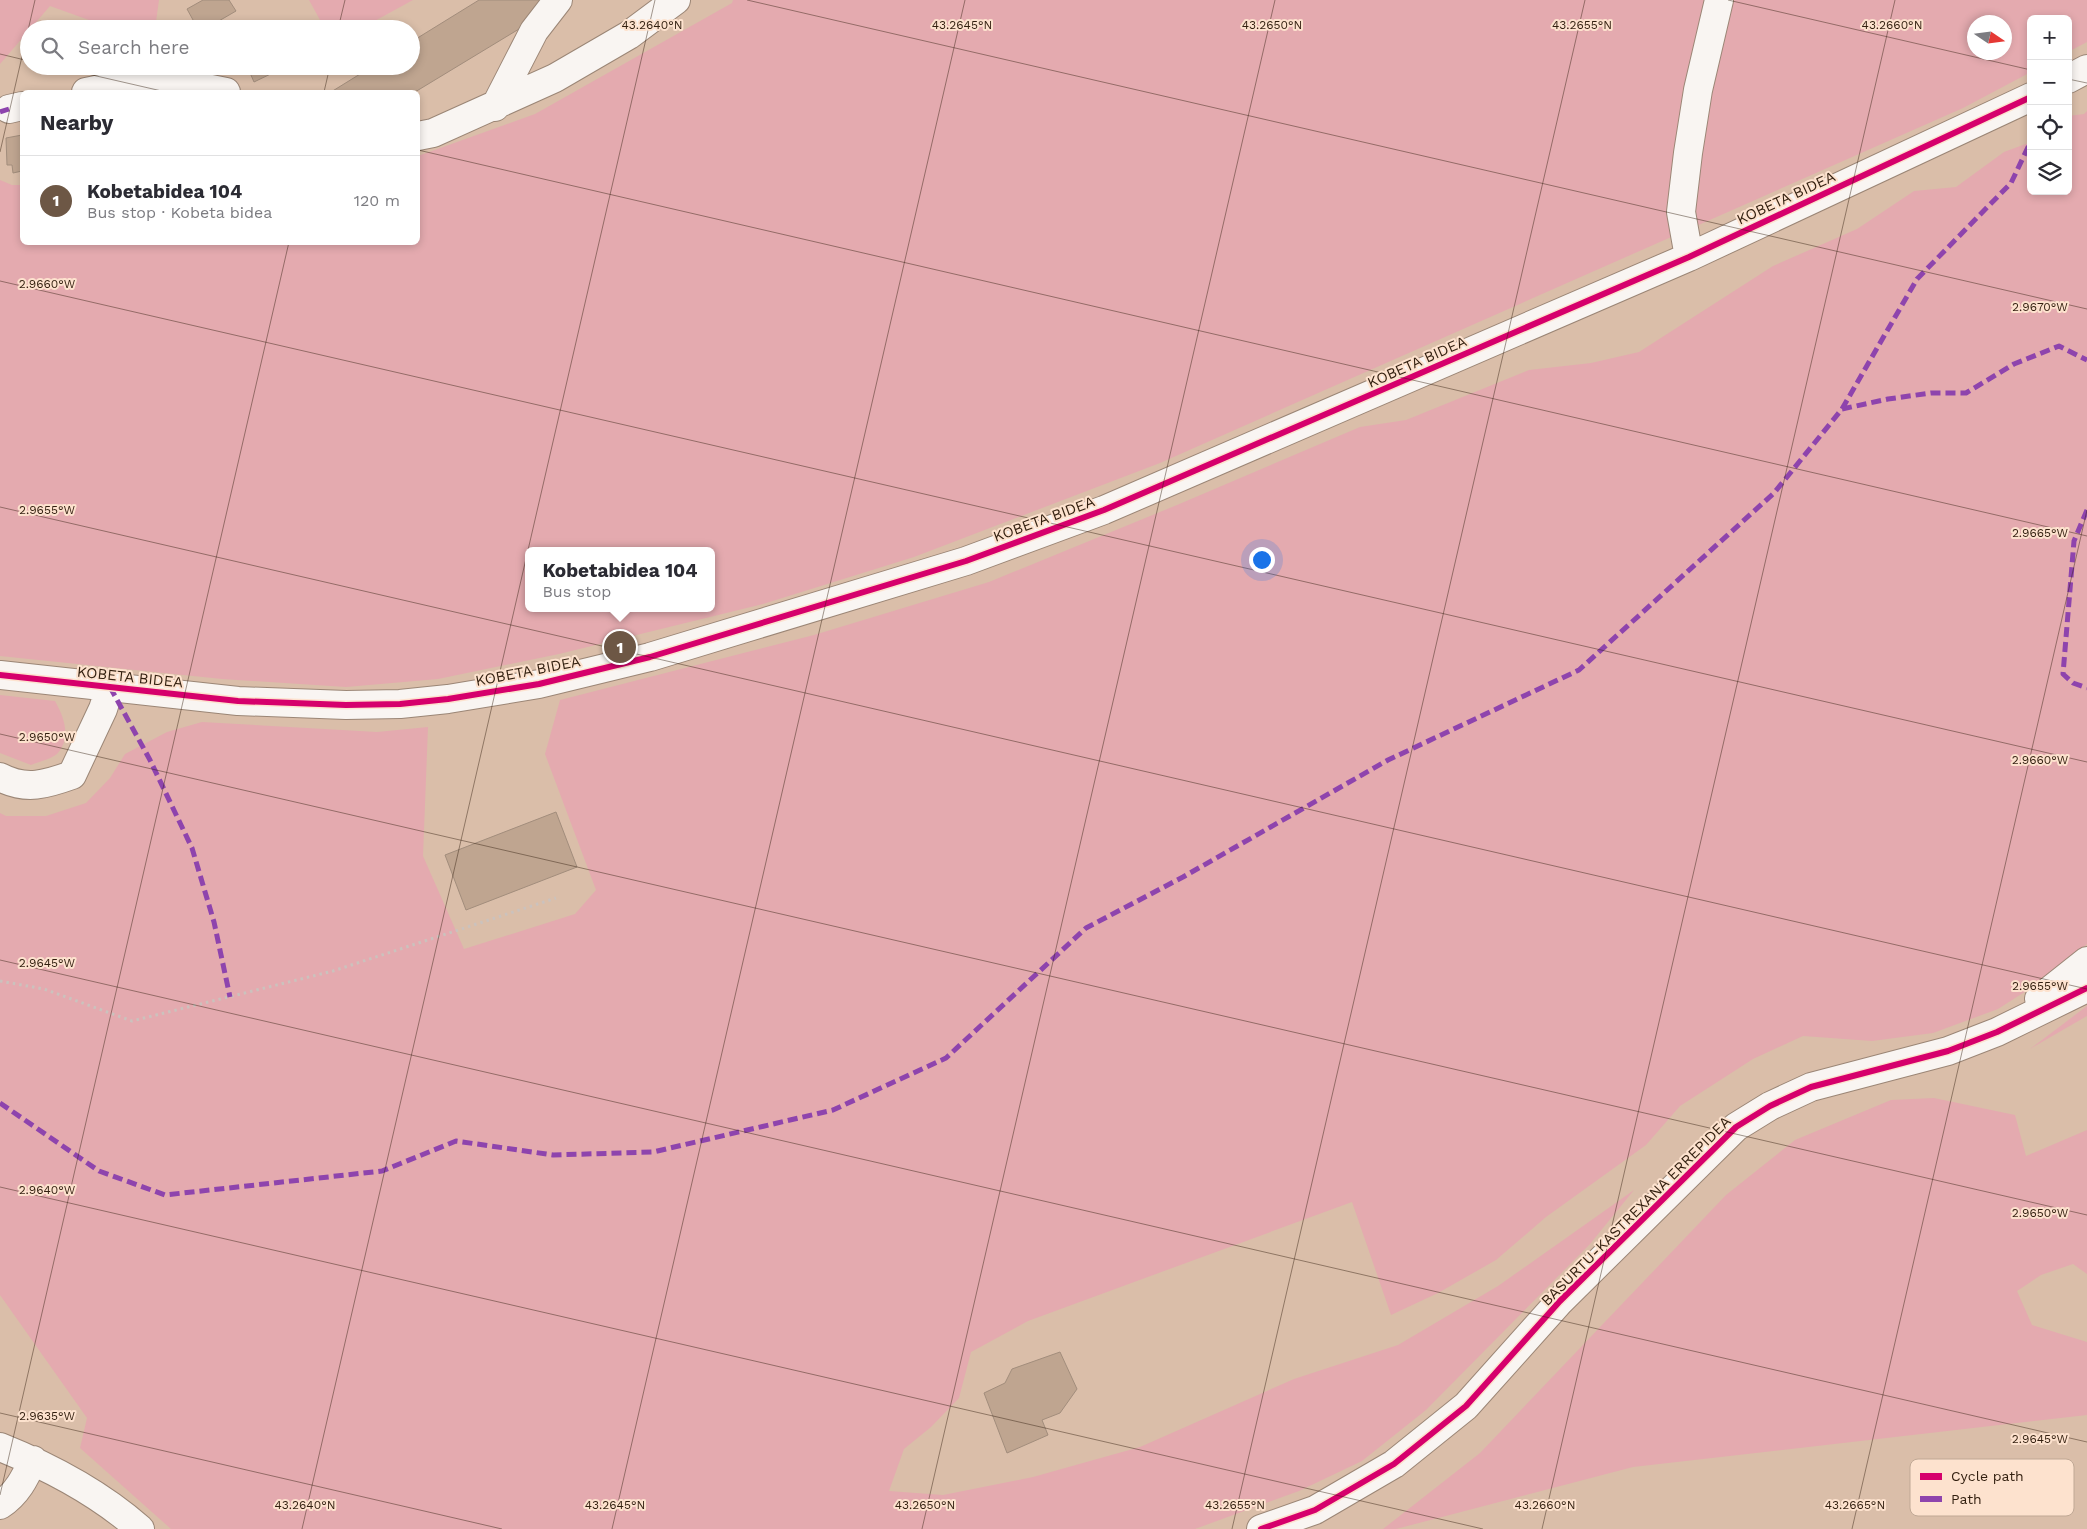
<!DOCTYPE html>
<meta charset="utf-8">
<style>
:root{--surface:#fff;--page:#f7f7f7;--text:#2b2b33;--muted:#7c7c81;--line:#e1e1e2;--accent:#6d5745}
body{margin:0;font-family:"Work Sans",sans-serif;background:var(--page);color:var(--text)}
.controls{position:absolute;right:15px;top:15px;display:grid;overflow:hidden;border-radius:8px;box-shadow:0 2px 8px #0003}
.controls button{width:45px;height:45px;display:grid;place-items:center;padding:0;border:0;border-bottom:1px solid var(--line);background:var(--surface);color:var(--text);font:25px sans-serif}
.compass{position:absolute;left:1967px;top:15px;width:45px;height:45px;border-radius:50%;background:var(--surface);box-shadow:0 2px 8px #0003;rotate:103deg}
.you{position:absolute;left:1261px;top:559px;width:18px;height:18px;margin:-12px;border:4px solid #fff;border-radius:50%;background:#1a73e8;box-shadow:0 0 0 8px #1a73e833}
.badge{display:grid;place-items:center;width:32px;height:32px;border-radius:50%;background:var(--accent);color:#fff;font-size:16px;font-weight:700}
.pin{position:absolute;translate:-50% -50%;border:2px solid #fff;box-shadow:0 1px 5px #0006}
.popup{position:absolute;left:525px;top:547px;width:190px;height:65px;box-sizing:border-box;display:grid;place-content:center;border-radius:8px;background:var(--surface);filter:drop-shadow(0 1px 4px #0005);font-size:16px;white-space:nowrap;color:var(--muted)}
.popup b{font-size:19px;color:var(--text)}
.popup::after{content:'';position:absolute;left:50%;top:100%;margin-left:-10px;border:10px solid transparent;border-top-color:var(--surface)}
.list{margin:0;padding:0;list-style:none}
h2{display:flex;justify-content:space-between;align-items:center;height:65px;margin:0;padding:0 20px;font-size:21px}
h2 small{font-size:16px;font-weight:400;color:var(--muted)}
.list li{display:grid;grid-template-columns:32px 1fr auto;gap:15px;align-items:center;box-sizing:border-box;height:90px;padding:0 20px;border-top:1px solid var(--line)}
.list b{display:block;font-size:19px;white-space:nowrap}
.list p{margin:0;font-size:16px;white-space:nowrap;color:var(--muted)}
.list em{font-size:16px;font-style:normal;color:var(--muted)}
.icon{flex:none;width:28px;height:28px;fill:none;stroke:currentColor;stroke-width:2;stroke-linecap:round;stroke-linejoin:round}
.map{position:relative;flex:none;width:2087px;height:1529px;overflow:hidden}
.search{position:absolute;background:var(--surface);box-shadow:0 2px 8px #0003;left:20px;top:20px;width:400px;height:55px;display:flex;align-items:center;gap:12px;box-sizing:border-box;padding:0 18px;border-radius:28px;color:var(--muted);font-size:19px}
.panel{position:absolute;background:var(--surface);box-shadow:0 2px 8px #0003;left:20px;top:90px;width:400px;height:155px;border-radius:8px}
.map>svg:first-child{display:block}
.green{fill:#e4aaaf;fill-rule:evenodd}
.building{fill:#bfa590;stroke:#a28d7c}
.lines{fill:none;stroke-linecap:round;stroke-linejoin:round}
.minor-casing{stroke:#9b8676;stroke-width:30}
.path{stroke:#cbc2bd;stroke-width:3;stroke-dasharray:2.5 4;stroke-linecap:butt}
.minor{stroke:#f9f5f2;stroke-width:28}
.quiet{stroke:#8e44ad;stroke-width:5;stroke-dasharray:10 5;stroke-linecap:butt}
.cycleway-casing{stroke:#fde2ce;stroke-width:9}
.cycleway{stroke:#d6006c;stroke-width:6}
.ticks{fill:none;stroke:#321f0f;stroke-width:1;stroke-opacity:0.45}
.labels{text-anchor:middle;stroke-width:4;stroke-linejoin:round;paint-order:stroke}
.street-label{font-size:15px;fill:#321f0f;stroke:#fde2ce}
.key{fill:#fde2ce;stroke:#c0a895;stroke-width:1}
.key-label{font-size:14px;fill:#321f0f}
.ticks-label{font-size:12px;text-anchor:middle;fill:#321f0f;stroke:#fde2ce;stroke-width:4;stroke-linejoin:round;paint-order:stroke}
</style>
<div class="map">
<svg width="2087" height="1529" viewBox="0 0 2087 1529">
<rect width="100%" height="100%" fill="#dabea9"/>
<!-- green -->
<path class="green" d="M0,0H159L155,29H114L50,6L0,64Z
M309,0H413L360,29H325Z
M733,0H2087V42L2068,52V19H2031V72L1963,108L1160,463L914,557L763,604L559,654L438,679L346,687L222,679L0,656V180L12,185H22V242H418V156L535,114L732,3ZM1974,22H2004V52H1974ZM529,551H711V608H529Z
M2087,111V944L2051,975L1998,1009L1933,1033L1872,1041L1803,1036L1753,1059L1680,1106L1646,1145L1546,1217L1496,1260L1438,1293L1391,1315L1352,1202L1028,1321L971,1352L959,1398L931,1427L904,1449L889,1491L943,1495L1033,1477L1140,1447L1294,1379L1398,1345L1498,1286L1634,1190L1590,1244L1426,1410L1362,1461L1299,1491L1195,1529H171L80,1448L87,1418L0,1295V813L6,816H46L86,803L110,778L125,754L167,732L202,722L377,732L428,727L423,856L464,949L575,914L596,890L545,754L560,700L814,635L989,582L1177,505L1360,427L1406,420L1529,370L1591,363L1639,352L1773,266L1857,229L1914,191L1956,187L2004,152L2031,142V191H2068V116L2084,114Z
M0,695L55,701C64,717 72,738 57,754C51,759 38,762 31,765L0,753Z
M2087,1006V1016L2030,1049Z
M1934,1098L2015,1115L2026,1156L2087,1130V1274L2073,1264L2041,1275L2017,1291L2032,1325L2087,1342V1415L1633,1467L1396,1529H1383L1480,1453L1726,1195L1795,1140L1891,1100Z"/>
<!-- building -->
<path class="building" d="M203,0H229L236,11L205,29H198L187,9Z
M479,0H543L519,29L415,92H331L373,66H411V42Z
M247,66H285V67L254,82Z
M22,135V171L13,173L12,165H7L6,138Z
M556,812L577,867L466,910L445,855Z
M1060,1352L1077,1389L1060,1413L1042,1420L1048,1435L1007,1453L984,1393L1005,1383L1012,1369Z"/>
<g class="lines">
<defs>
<path id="minor" d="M2068,79L2087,69
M86,92L145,80L176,82L226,92
M495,107L534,31L558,0
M9,109L22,106
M418,136L433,133L555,78L629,35L676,0
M1689,257L1681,212L1688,153L1698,90L1719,0
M0,675L238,701L346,705L400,704L448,699L539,684L650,657L966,561L1104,510L1689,257L2031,97
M0,777C26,791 47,784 72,775L103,709L110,687
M2039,999L2087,961
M0,1447C50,1467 99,1493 140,1529
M0,1505C17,1494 25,1478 33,1460
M1261,1529L1315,1510L1394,1464L1466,1406L1560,1301L1736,1127L1770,1106L1811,1087L1948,1051L1997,1032L2087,988"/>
</defs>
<!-- minor casing -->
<use href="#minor" class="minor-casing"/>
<!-- path -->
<path class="path" d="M0,981L44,989L132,1021L333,971L556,898"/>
<!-- minor -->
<use href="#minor" class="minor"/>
<!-- quiet -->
<path class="quiet" d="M0,112L9,109
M1842,409L1917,279L2011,183L2031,141
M2087,510L2074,541L2063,674L2073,683L2087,688
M110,687L150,760L192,848L214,922L230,997
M0,1103L99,1171L165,1195L382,1171L456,1141L553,1155L653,1152L833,1110L946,1058L1086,928L1183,877L1388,760L1579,670L1774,493L1842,409L1888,399L1931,393H1966L2014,364L2059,346L2087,360"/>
<defs>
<path id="cycleway" d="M0,675L238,701L346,705L400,704L448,699L539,684L650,657L966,561L1104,510L1689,257L2031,97
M1261,1529L1315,1510L1394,1464L1466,1406L1560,1301L1736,1127L1770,1106L1811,1087L1948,1051L1997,1032L2087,988"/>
</defs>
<!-- cycleway casing -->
<use href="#cycleway" class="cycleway-casing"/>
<!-- cycleway -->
<use href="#cycleway" class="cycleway"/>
</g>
<!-- ticks -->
<path class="ticks" d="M747,0L2087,309M1728,0L2031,70M338,29L345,0M0,54L29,61M53,66L166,92M2068,79L2087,83M324,92L330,66M418,150L2087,536M0,152L35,0M0,281L2087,762M0,507L2087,989M0,734L2087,1215M0,960L2087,1442M0,1187L1483,1529M0,1413L502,1529M0,1495L289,242M302,1529L655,0M612,1529L965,0M922,1529L1275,0M1232,1529L1585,0M1542,1529L1895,0M1852,1529L2087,510"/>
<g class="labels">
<!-- street labels -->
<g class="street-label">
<text transform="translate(1786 198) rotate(-25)" y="5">KOBETA BIDEA</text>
<text transform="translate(1417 362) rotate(-24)" y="5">KOBETA BIDEA</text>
<text transform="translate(1044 519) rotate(-20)" y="5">KOBETA BIDEA</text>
<text transform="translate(528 671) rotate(-11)" y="5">KOBETA BIDEA</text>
<text transform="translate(130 677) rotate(6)" y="5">KOBETA BIDEA</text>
<text transform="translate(1636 1211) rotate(-45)" y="5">BASURTU-KASTREXANA ERREPIDEA</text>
</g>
</g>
<!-- legend -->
<rect x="1910" y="1459" width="164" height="57" rx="8" class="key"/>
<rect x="1920" y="1473" width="22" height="7" fill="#d6006c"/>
<rect x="1920" y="1496" width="22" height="6" fill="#8e44ad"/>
<g class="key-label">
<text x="1951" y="1481">Cycle path</text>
<text x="1951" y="1504">Path</text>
</g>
<g class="ticks-label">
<text x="652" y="29">43.2640°N</text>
<text x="962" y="29">43.2645°N</text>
<text x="1272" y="29">43.2650°N</text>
<text x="1582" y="29">43.2655°N</text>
<text x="1892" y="29">43.2660°N</text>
<text x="47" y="288">2.9660°W</text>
<text x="2040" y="311">2.9670°W</text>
<text x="47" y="514">2.9655°W</text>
<text x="2040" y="537">2.9665°W</text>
<text x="47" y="741">2.9650°W</text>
<text x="2040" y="764">2.9660°W</text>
<text x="47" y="967">2.9645°W</text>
<text x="2040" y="990">2.9655°W</text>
<text x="47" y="1194">2.9640°W</text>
<text x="2040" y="1217">2.9650°W</text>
<text x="47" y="1420">2.9635°W</text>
<text x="2040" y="1443">2.9645°W</text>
<text x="305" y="1509">43.2640°N</text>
<text x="615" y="1509">43.2645°N</text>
<text x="925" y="1509">43.2650°N</text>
<text x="1235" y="1509">43.2655°N</text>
<text x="1545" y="1509">43.2660°N</text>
<text x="1855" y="1509">43.2665°N</text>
</g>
</svg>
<div class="controls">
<button>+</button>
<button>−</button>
<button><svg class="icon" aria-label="locate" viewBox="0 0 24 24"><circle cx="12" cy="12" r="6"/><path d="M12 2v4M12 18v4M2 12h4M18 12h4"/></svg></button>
<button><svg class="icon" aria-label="layers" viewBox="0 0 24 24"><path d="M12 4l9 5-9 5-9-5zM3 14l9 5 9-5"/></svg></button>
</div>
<svg class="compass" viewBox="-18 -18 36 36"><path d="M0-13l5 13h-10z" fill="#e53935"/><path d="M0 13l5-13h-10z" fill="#7c7c81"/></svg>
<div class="you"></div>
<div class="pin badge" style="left:620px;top:647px">1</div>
<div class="popup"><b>Kobetabidea 104</b>Bus stop</div>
<div class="search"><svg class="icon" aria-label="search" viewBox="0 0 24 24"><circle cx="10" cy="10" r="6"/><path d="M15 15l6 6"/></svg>Search here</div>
<section class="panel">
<h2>Nearby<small></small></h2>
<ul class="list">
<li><span class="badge">1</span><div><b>Kobetabidea 104</b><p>Bus stop · Kobeta bidea</p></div><em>120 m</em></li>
</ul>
</section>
</div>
